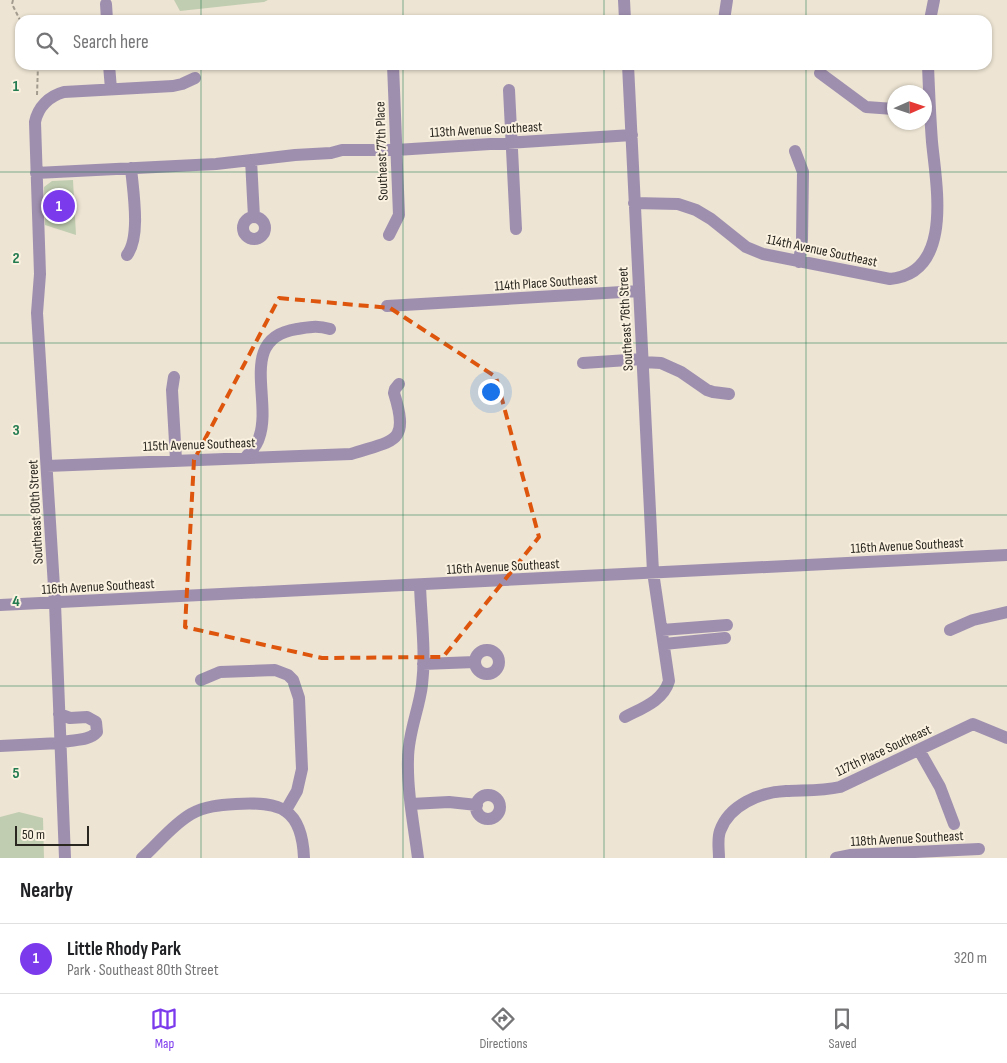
<!DOCTYPE html>
<meta charset="utf-8">
<style>
:root{--surface:#fff;--page:#f6f6f6;--text:#202124;--muted:#757577;--line:#e0e0e0;--accent:#7c3aed}
body{margin:0;font-family:"Sofia Sans Condensed",sans-serif;background:var(--page);color:var(--text)}
.compass{position:absolute;left:887px;top:85px;width:45px;height:45px;border-radius:50%;background:var(--surface);box-shadow:0 1px 4px #0004;rotate:87deg}
.scale{position:absolute;left:15px;bottom:12px;width:74px;box-sizing:border-box;padding-left:5px;border:2px solid #2a2720;border-top:0;font-size:14px;line-height:18px;white-space:nowrap;color:#2a2720;-webkit-text-stroke:4px #faf1e0;paint-order:stroke}
.you{position:absolute;left:490px;top:391px;width:18px;height:18px;margin:-12px;border:4px solid #fff;border-radius:50%;background:#1a73e8;box-shadow:0 0 0 8px #1a73e833}
.badge{display:grid;place-items:center;width:32px;height:32px;border-radius:50%;background:var(--accent);color:#fff;font-size:16px;font-weight:700}
.pin{position:absolute;translate:-50% -50%;border:2px solid #fff;box-shadow:0 1px 5px #0006}
.list{margin:0;padding:0;list-style:none}
h2{display:flex;justify-content:space-between;align-items:center;height:65px;margin:0;padding:0 20px;font-size:21px}
h2 small{font-size:16px;font-weight:400;color:var(--muted)}
.list li{display:grid;grid-template-columns:32px 1fr auto;gap:15px;align-items:center;box-sizing:border-box;height:70px;padding:0 20px;border-top:1px solid var(--line)}
.list b{display:block;font-size:19px;white-space:nowrap}
.list p{margin:0;font-size:16px;white-space:nowrap;color:var(--muted)}
.list em{font-size:16px;font-style:normal;color:var(--muted)}
.icon{flex:none;width:28px;height:28px;fill:none;stroke:currentColor;stroke-width:2;stroke-linecap:round;stroke-linejoin:round}
.map{position:relative;flex:none;width:1007px;height:858px;overflow:hidden}
.search{position:absolute;background:var(--surface);box-shadow:0 1px 4px #0004;left:15px;right:15px;top:15px;height:55px;display:flex;align-items:center;gap:12px;box-sizing:border-box;padding:0 18px;border-radius:15px;color:var(--muted);font-size:19px}
.sheet{height:135px;background:var(--surface)}
nav{display:flex;justify-content:space-around;align-items:center;box-sizing:border-box;height:70px;border-top:1px solid var(--line);background:var(--surface);font-size:14px;color:var(--muted)}
nav a{display:grid;justify-items:center;gap:2px}
nav .on{color:var(--accent)}
.map>svg:first-child{display:block}
.green{fill:#c1cdb0}
.lines{fill:none;stroke-linecap:round;stroke-linejoin:round}
.path{stroke:#a29b8e;stroke-width:2;stroke-dasharray:4 2.5;stroke-linecap:butt}
.minor{stroke:#9f8faf;stroke-width:12}
.marked{fill:none;stroke:#de560d;stroke-width:4;stroke-dasharray:10 6;stroke-linejoin:round}
.grid{fill:none;stroke:#237b50;stroke-width:1;stroke-opacity:0.55}
.labels{text-anchor:middle;stroke-width:4;stroke-linejoin:round;paint-order:stroke}
.street-label{font-size:14px;fill:#2a2720;stroke:#faf1e0}
.grid-label{font-size:16px;text-anchor:middle;font-weight:bold;fill:#237b50;stroke:#faf1e0;stroke-width:4;stroke-linejoin:round;paint-order:stroke}
</style>
<div class="map">
<svg width="1007" height="858" viewBox="0 0 1007 858">
<rect width="100%" height="100%" fill="#ede4d3"/>
<!-- green -->
<path class="green" d="M174,0H268L264,2L180,11Z
M73,180L76,235L45,225L44,187L52,181Z
M19,812L43,818L44,858H0V817Z"/>
<g class="lines">
<!-- path -->
<path class="path" d="M13,0L12,4L20,20
M37,95L38,65"/>
<!-- minor -->
<path class="minor" d="M624,0L625,20
M106,4L107,20
M724,20L727,0
M930,20L934,0
M109,65L111,89
M820,73L866,107L894,109
M509,90L516,229
M795,151L803,172L802,240L799,262
M251,160L254,217
M36,173L216,164L295,155L331,153L342,150H396L632,135
M634,203L678,204L696,210L711,219L746,247L763,254L890,279C954,273 936,184 932,142C930,116 929,91 928,65
M243 228a11 11 0 1 1 22 0a11 11 0 1 1-22 0Z
M389,235L399,215L393,65
M127,255C141,237 133,191 131,168
M387,306L639,291
M643,362L661,363L681,372L707,390L713,392L729,394
M583,363L643,359
M174,377L172,390L176,460
M246,457C251,451 257,446 259,438C273,400 237,338 297,329C310,327 317,325 330,329
M47,466L351,454C394,440 410,444 394,393L395,389L399,384
M0,605L1007,555
M662,630L727,625
M950,630L973,620L1007,612
M664,644L725,638
M475 662a12 12 0 1 1 24 0a12 12 0 1 1-24 0Z
M423,664L475,662
M201,680L220,672L275,670L288,675L293,680L299,698L302,769L297,791L286,810
M625,717C642,708 663,701 669,681L653,572L628,65
M0,746L60,743C72,739 88,742 97,732L96,722L87,717L70,718L59,714
M919,750L940,787L954,824
M476 807a12 12 0 1 1 24 0a12 12 0 1 1-24 0Z
M411,804L449,802L477,805
M65,858L55,603L37,313L40,274L35,122C38,107 49,96 64,92L173,86L182,84L195,78
M142,858C158,844 172,825 191,814C205,806 220,805 236,804C281,801 302,809 304,858
M418,858C414,826 407,792 408,759C408,733 419,710 422,685C426,652 421,618 420,585
M719,858C719,849 717,840 720,831C729,805 760,792 786,791C804,790 822,791 840,787L973,724L1007,738
M836,858L851,855L979,849"/>
</g>
<!-- marked area -->
<path class="marked" d="M279,298L390,308L496,377L539,537L443,657L322,658L185,627L194,460Z"/>
<!-- grid -->
<path class="grid" d="M201,0V20M403,0V20M604,0V20M806,0V20M201,65V858M403,65V858M604,65V858M806,65V858M0,172H1007M0,343H1007M0,515H1007M0,686H1007"/>
<g class="labels">
<!-- street labels -->
<g class="street-label">
<text transform="translate(486 129) rotate(-3)" y="5">113th Avenue Southeast</text>
<text transform="translate(381 151) rotate(-92)" y="5">Southeast 77th Place</text>
<text transform="translate(822 250) rotate(12)" y="5">114th Avenue Southeast</text>
<text transform="translate(546 282) rotate(-4)" y="5">114th Place Southeast</text>
<text transform="translate(625 319) rotate(-93)" y="5">Southeast 76th Street</text>
<text transform="translate(199 444) rotate(-2)" y="5">115th Avenue Southeast</text>
<text transform="translate(35 512) rotate(-93)" y="5">Southeast 80th Street</text>
<text transform="translate(907 545) rotate(-3)" y="5">116th Avenue Southeast</text>
<text transform="translate(503 566) rotate(-3)" y="5">116th Avenue Southeast</text>
<text transform="translate(98 586) rotate(-3)" y="5">116th Avenue Southeast</text>
<text transform="translate(883 750) rotate(-25)" y="5">117th Place Southeast</text>
<text transform="translate(907 838) rotate(-3)" y="5">118th Avenue Southeast</text>
</g>
</g>
<g class="grid-label">
<text x="16" y="91">1</text>
<text x="16" y="263">2</text>
<text x="16" y="435">3</text>
<text x="16" y="606">4</text>
<text x="16" y="778">5</text>
</g>
</svg>
<svg class="compass" viewBox="-18 -18 36 36"><path d="M0-13l5 13h-10z" fill="#e53935"/><path d="M0 13l5-13h-10z" fill="#757577"/></svg>
<div class="scale">50 m</div>
<div class="you"></div>
<div class="pin badge" style="left:59px;top:206px">1</div>
<div class="search"><svg class="icon" aria-label="search" viewBox="0 0 24 24"><circle cx="10" cy="10" r="6"/><path d="M15 15l6 6"/></svg>Search here</div>
</div>
<section class="sheet">
<h2>Nearby<small></small></h2>
<ul class="list">
<li><span class="badge">1</span><div><b>Little Rhody Park</b><p>Park · Southeast 80th Street</p></div><em>320 m</em></li>
</ul>
</section>
<nav>
<a class="on"><svg class="icon" aria-label="map" viewBox="0 0 24 24"><path d="M3 6l6-2 6 2 6-2v14l-6 2-6-2-6 2zM9 4v14M15 6v14"/></svg>Map</a>
<a><svg class="icon" aria-label="directions" viewBox="0 0 24 24"><path d="M12 3l9 9-9 9-9-9zM9 14v-3h6M13 9l2 2-2 2"/></svg>Directions</a>
<a><svg class="icon" aria-label="saved" viewBox="0 0 24 24"><path d="M7 4h10v16l-5-4-5 4z"/></svg>Saved</a>
</nav>
